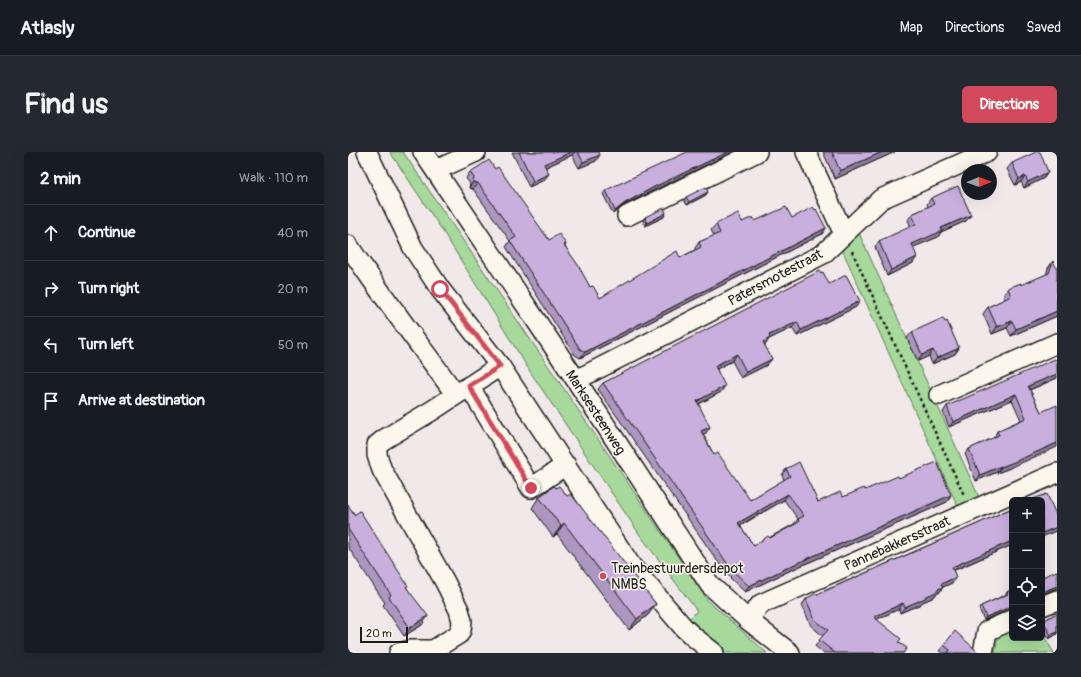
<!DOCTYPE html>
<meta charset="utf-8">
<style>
:root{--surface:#171b24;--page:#242831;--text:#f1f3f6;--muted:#9ea1a6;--line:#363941;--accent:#d1495b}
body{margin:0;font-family:Pangolin,sans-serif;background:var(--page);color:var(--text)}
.controls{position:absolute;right:12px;bottom:12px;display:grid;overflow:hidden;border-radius:6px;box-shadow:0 4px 16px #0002}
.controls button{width:36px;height:36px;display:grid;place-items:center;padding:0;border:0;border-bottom:1px solid var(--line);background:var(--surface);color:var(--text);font:20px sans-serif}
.compass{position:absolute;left:613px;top:12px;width:36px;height:36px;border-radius:50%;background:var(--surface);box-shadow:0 4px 16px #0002;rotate:89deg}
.scale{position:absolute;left:12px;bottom:10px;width:48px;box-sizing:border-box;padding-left:4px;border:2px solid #1c1c1c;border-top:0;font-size:11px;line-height:14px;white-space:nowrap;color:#1c1c1c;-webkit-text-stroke:3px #fbf7ec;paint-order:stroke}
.stop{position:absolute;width:12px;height:12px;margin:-9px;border:3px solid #d1495b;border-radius:50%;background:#fff}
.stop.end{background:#d1495b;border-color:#fff;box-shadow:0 1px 4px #0008}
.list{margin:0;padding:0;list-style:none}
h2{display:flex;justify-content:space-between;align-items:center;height:52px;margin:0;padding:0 16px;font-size:17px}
h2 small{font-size:13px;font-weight:400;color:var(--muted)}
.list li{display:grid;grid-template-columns:26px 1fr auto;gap:12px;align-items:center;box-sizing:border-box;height:56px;padding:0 16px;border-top:1px solid var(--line)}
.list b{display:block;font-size:15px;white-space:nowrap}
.list em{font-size:13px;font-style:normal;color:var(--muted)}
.icon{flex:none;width:22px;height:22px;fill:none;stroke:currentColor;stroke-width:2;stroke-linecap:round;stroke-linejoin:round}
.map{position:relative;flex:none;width:709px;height:501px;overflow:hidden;border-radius:6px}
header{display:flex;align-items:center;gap:24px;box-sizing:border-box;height:56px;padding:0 20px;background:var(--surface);border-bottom:1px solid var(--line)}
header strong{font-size:19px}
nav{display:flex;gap:22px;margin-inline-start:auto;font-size:14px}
.intro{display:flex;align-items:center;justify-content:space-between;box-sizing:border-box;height:96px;padding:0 24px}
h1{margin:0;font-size:28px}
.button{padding:10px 18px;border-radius:6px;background:var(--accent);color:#fff;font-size:14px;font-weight:700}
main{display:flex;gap:24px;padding:0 24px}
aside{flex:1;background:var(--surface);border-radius:6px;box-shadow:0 4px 16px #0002}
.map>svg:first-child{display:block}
.green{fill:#a6d99b;stroke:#617a5c}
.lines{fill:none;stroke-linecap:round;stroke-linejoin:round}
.minor-casing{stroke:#1c1c1c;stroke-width:22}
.path{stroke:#1c1c1c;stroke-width:2.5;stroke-dasharray:3 3;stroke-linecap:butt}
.minor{stroke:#fbf7ec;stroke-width:19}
.wall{fill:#ad96bf;stroke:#1c1c1c;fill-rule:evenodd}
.shaded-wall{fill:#8d7a9b;stroke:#1c1c1c}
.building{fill:#c9afde;stroke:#1c1c1c;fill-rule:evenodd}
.route{stroke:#d1495b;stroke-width:5}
.poi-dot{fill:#d1495b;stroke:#fbf7ec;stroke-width:1.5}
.labels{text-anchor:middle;stroke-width:3;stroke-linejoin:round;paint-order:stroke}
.street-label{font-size:14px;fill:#1c1c1c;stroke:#fbf7ec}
.poi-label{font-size:14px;fill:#1c1c1c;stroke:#fbf7ec;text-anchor:start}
</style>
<header>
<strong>Atlasly</strong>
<nav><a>Map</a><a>Directions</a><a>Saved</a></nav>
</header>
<div class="intro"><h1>Find us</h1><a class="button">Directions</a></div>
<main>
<aside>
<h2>2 min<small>Walk · 110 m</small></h2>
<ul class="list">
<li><svg class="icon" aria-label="ahead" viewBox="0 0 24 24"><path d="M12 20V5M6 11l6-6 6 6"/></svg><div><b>Continue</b></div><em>40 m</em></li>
<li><svg class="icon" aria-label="right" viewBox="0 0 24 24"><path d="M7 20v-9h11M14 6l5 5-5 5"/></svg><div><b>Turn right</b></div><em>20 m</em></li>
<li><svg class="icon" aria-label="left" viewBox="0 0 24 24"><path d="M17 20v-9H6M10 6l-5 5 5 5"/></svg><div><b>Turn left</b></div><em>50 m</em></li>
<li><svg class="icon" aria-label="arrive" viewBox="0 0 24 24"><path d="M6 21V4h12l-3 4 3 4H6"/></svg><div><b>Arrive at destination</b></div></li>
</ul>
</aside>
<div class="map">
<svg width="709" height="501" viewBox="0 0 709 501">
<rect width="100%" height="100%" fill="#f1e9e9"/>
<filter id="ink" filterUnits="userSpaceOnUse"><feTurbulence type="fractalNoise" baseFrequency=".025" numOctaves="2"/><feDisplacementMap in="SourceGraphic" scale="8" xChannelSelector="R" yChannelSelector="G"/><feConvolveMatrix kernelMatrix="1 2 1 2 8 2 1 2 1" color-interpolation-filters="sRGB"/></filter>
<g filter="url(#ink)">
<!-- green -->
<path class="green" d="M42,0H55L360,449L419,501H378L339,469L349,459L292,383L183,221L94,78Z
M511,81L631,345L610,355L493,95Z
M664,475V486H694V481L706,501H647L651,481Z"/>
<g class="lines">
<defs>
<path id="minor" d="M19,0L65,96L92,137L152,214L284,415L336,476L347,486L366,501
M75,0L228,228L362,433L400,468L442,501
M458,0L496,82
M88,18L128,0
M279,64L409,0
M0,93C34,144 72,193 108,243
M228,228L475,102L533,47L639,0
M121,234L183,336L218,313
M591,243L709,191
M694,454L709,448
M400,468L413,452L709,321
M51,501L62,498H85L111,482L113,478L114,469L111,458L97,430L34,318L29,303V293L35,288L85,258L152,214
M635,501L639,479L664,468"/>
</defs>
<!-- minor casing -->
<use href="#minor" class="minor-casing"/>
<!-- path -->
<path class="path" d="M504,99L616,343"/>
<!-- minor -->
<use href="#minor" class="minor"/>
</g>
<!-- wall -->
<path class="wall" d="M164,0H251L248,9L231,16L224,3L198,15L196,28L181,35Z
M475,0H547L487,27Z
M664,11L700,20L696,26L676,36L673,30L667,33L659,17Z
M147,17L201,88L218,92L217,94L242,135L252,146L347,98V96L351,90L366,84L363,78L368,72L394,70L444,66L478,76L474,82L232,206L227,203L158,95L162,89L125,37L121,36L122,32L118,26L122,20Z
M258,38L304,39L274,54L265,62L255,42Z
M358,43L339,53L336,48L338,45Z
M583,46L623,63L618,69L593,80L590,85L565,95V111L539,124L527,95L531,89L563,75L560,68L564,62L580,55L579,52Z
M297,65H316L297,74L295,69Z
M705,109L709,164L663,184L659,176L644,182L635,162L640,155L657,147L655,144L660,136L673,133L698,123L700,116Z
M481,132L508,155L449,184L444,176L421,187L418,192L417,193L419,213L393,226L384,209L369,217L373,240L351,252L358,281L355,282L366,303L402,348L436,328L434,323L438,317L470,350L495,345L517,338L551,326L599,350L441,419L397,440L382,426L383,425L377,420L250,237L255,231ZM436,348L450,367L446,372L406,394L392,374Z
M564,180L611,196L607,202L584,212L581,204L570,209L559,186Z
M709,226L682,238L693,260L662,316L649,321V320L628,329L617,302L621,297L646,286L649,279L673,268L664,248L601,275L595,260L599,254Z
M208,336L219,344L308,452L300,463L281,478L209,382L205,385L184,356L191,345Z
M0,353L59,436L74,473L56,484L35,453L37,451L0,395Z
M664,356V393L605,419L604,431L595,435L591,441L588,442L586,445L575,450L573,452L552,461L551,457L529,467L551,490L556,501H475L467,494L475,484L463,474L454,453L458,447L627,373Z
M664,437L660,458L636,468L631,457L633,454L657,443L659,440Z
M709,461V482L701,487L694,476V470L695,469Z
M596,493L631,501H594L591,499Z"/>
<!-- shaded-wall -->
<path class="shaded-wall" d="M223,0H227L224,3L192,18L196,12Z
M380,0H385L304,39L274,54L265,62L267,59L277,51L306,35Z
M534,0H547L487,27L492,19Z
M252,3L248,9L231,16L235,10Z
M700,20L696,26L676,36L680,30Z
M201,22L196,28L181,35L185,29Z
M677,24L673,30L667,33L671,27Z
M125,30L130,31L125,37L121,36Z
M360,40L358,43L339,53L341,50Z
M318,61L316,65L297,74L299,71Z
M623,63L618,69L593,80L590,85L559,98L564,92L593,76Z
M478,76L474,82L232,206L237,200Z
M569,105L565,111L539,124L543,118Z
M512,149L508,155L449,184L453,178Z
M709,159V164L663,184L668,177Z
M664,169L659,176L644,182L649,175Z
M449,170L444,176L421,187L418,192L411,196L421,183Z
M611,196L607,202L584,212L589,206Z
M585,198L581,204L570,209L574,203Z
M389,202L384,209L363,220L367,214Z
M424,207L419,213L393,226L398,220Z
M709,222V226L676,240L680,234Z
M377,234L373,240L345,255L349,249Z
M668,242L664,248L601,275L605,270Z
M362,275L358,281L349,285L353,279Z
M709,291V295L662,316L649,321L653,315Z
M653,314L649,320L628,329L632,323Z
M440,342L436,348L385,377L390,371Z
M603,343L599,350L441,419L397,440L401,434L445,413Z
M216,371L209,382L205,385L213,374Z
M709,375V378L708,379L694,385V381Z
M664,389V393L599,421L604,415Z
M608,425L604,431L595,435L591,441L588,442L586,445L575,450L573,452L552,461L557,455L577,445L593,432Z
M709,434V436L694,442V440Z
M555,451L551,457L521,471L526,465Z
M308,452L300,463L281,478L289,467Z
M662,455H664V457L660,458L636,468L638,465Z
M80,464L74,473L56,484L62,476Z
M709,480V482L701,487L703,483Z"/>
<!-- building -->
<path class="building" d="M171,0H223L196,12L201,22L185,29Z
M230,0H251L252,3L235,10Z
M339,0H380L306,35L277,51L267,59L258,38Z
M484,0H534L492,19Z
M688,0H692L700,20L680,30L677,24L671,27L664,11Z
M141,8L147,17L150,15L201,88L211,82L218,92L216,93L230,113L242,135L245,134L252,146L329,99L332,106L353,95L351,90L372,81L368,72L390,61L394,70L405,65L407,69L438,55L444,66L465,55L467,58L468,57L478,76L237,200L232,197L162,89L168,85L130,31L125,30L126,26L122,20Z
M610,34L623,63L593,76L594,79L564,92L569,105L543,118L531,89L568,72L564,62L586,52L583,46Z
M358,35L360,40L341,50L338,45Z
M316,56L318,61L299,71L297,65Z
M705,109L709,117V159L668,177L664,169L649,175L640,155L663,144L660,136L673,131V133L701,121Z
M472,119L473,121L475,120L481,132L498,123L512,149L453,178L449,170L421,183L422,186L415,190L424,207L398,220L389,202L367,214L377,234L349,249L362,275L353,279L366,303L370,301L402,348L442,324L438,317L451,310L470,350L492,340L495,345L516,336L517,338L550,324L551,326L589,310L603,343L445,413L401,434L386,420L387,419L381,414L255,231ZM440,342L456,364L450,367L451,370L422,386L420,384L406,394L390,371Z
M595,166L597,170L599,169L611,196L589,206L585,198L574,203L564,180Z
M707,207L709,210V222L680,234L693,260L709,253V291L666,310L653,315V314L632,323L621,297L651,283L649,279L678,266L668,242L605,270L599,254Z
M206,334L208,336L211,334L219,344L223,342L308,452L289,467L216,371L213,374L191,345Z
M699,342L709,365V375L694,381V348H682Z
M0,353L6,363L12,359L60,434L58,435L80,464L62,476L41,445L43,443L0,377Z
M664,356V389L604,415L608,425L593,432L595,435L590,437V439L577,445V446L557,455L555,451L526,465L553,487L550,490L559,496L555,501H487L471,488L480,478L467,468L458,447L466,442H470L627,373Z
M709,419V434L694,440V425Z
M664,437V455H662L638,465L633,454L660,442L659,440Z
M709,461V480L703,483L695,469Z
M607,479L629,499L631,501H600L602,498L596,493Z"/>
</g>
<g class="lines" filter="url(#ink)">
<!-- route -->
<path class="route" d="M92,137L152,214L121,234L183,336"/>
</g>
<!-- markers -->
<circle class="poi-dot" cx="255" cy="424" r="4"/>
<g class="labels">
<!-- street labels -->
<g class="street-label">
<text transform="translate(427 125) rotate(-28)" y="5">Patersmotestraat</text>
<text transform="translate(248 260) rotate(57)" y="5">Marksesteenweg</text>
<text transform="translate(549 391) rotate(-24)" y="5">Pannebakkersstraat</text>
</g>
<!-- poi labels -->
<g class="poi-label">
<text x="263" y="421">Treinbestuurdersdepot<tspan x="263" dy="16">NMBS</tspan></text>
</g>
</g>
</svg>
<div class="controls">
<button>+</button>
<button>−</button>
<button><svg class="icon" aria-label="locate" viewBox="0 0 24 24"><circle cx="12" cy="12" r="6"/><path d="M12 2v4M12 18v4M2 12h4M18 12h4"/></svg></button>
<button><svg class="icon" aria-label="layers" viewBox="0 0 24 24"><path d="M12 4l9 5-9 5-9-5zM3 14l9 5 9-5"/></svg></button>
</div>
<svg class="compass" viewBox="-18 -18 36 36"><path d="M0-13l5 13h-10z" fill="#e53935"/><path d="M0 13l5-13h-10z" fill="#9ea1a6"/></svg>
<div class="scale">20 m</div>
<div class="stop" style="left:92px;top:137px"></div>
<div class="stop end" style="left:183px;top:336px"></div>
</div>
</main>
